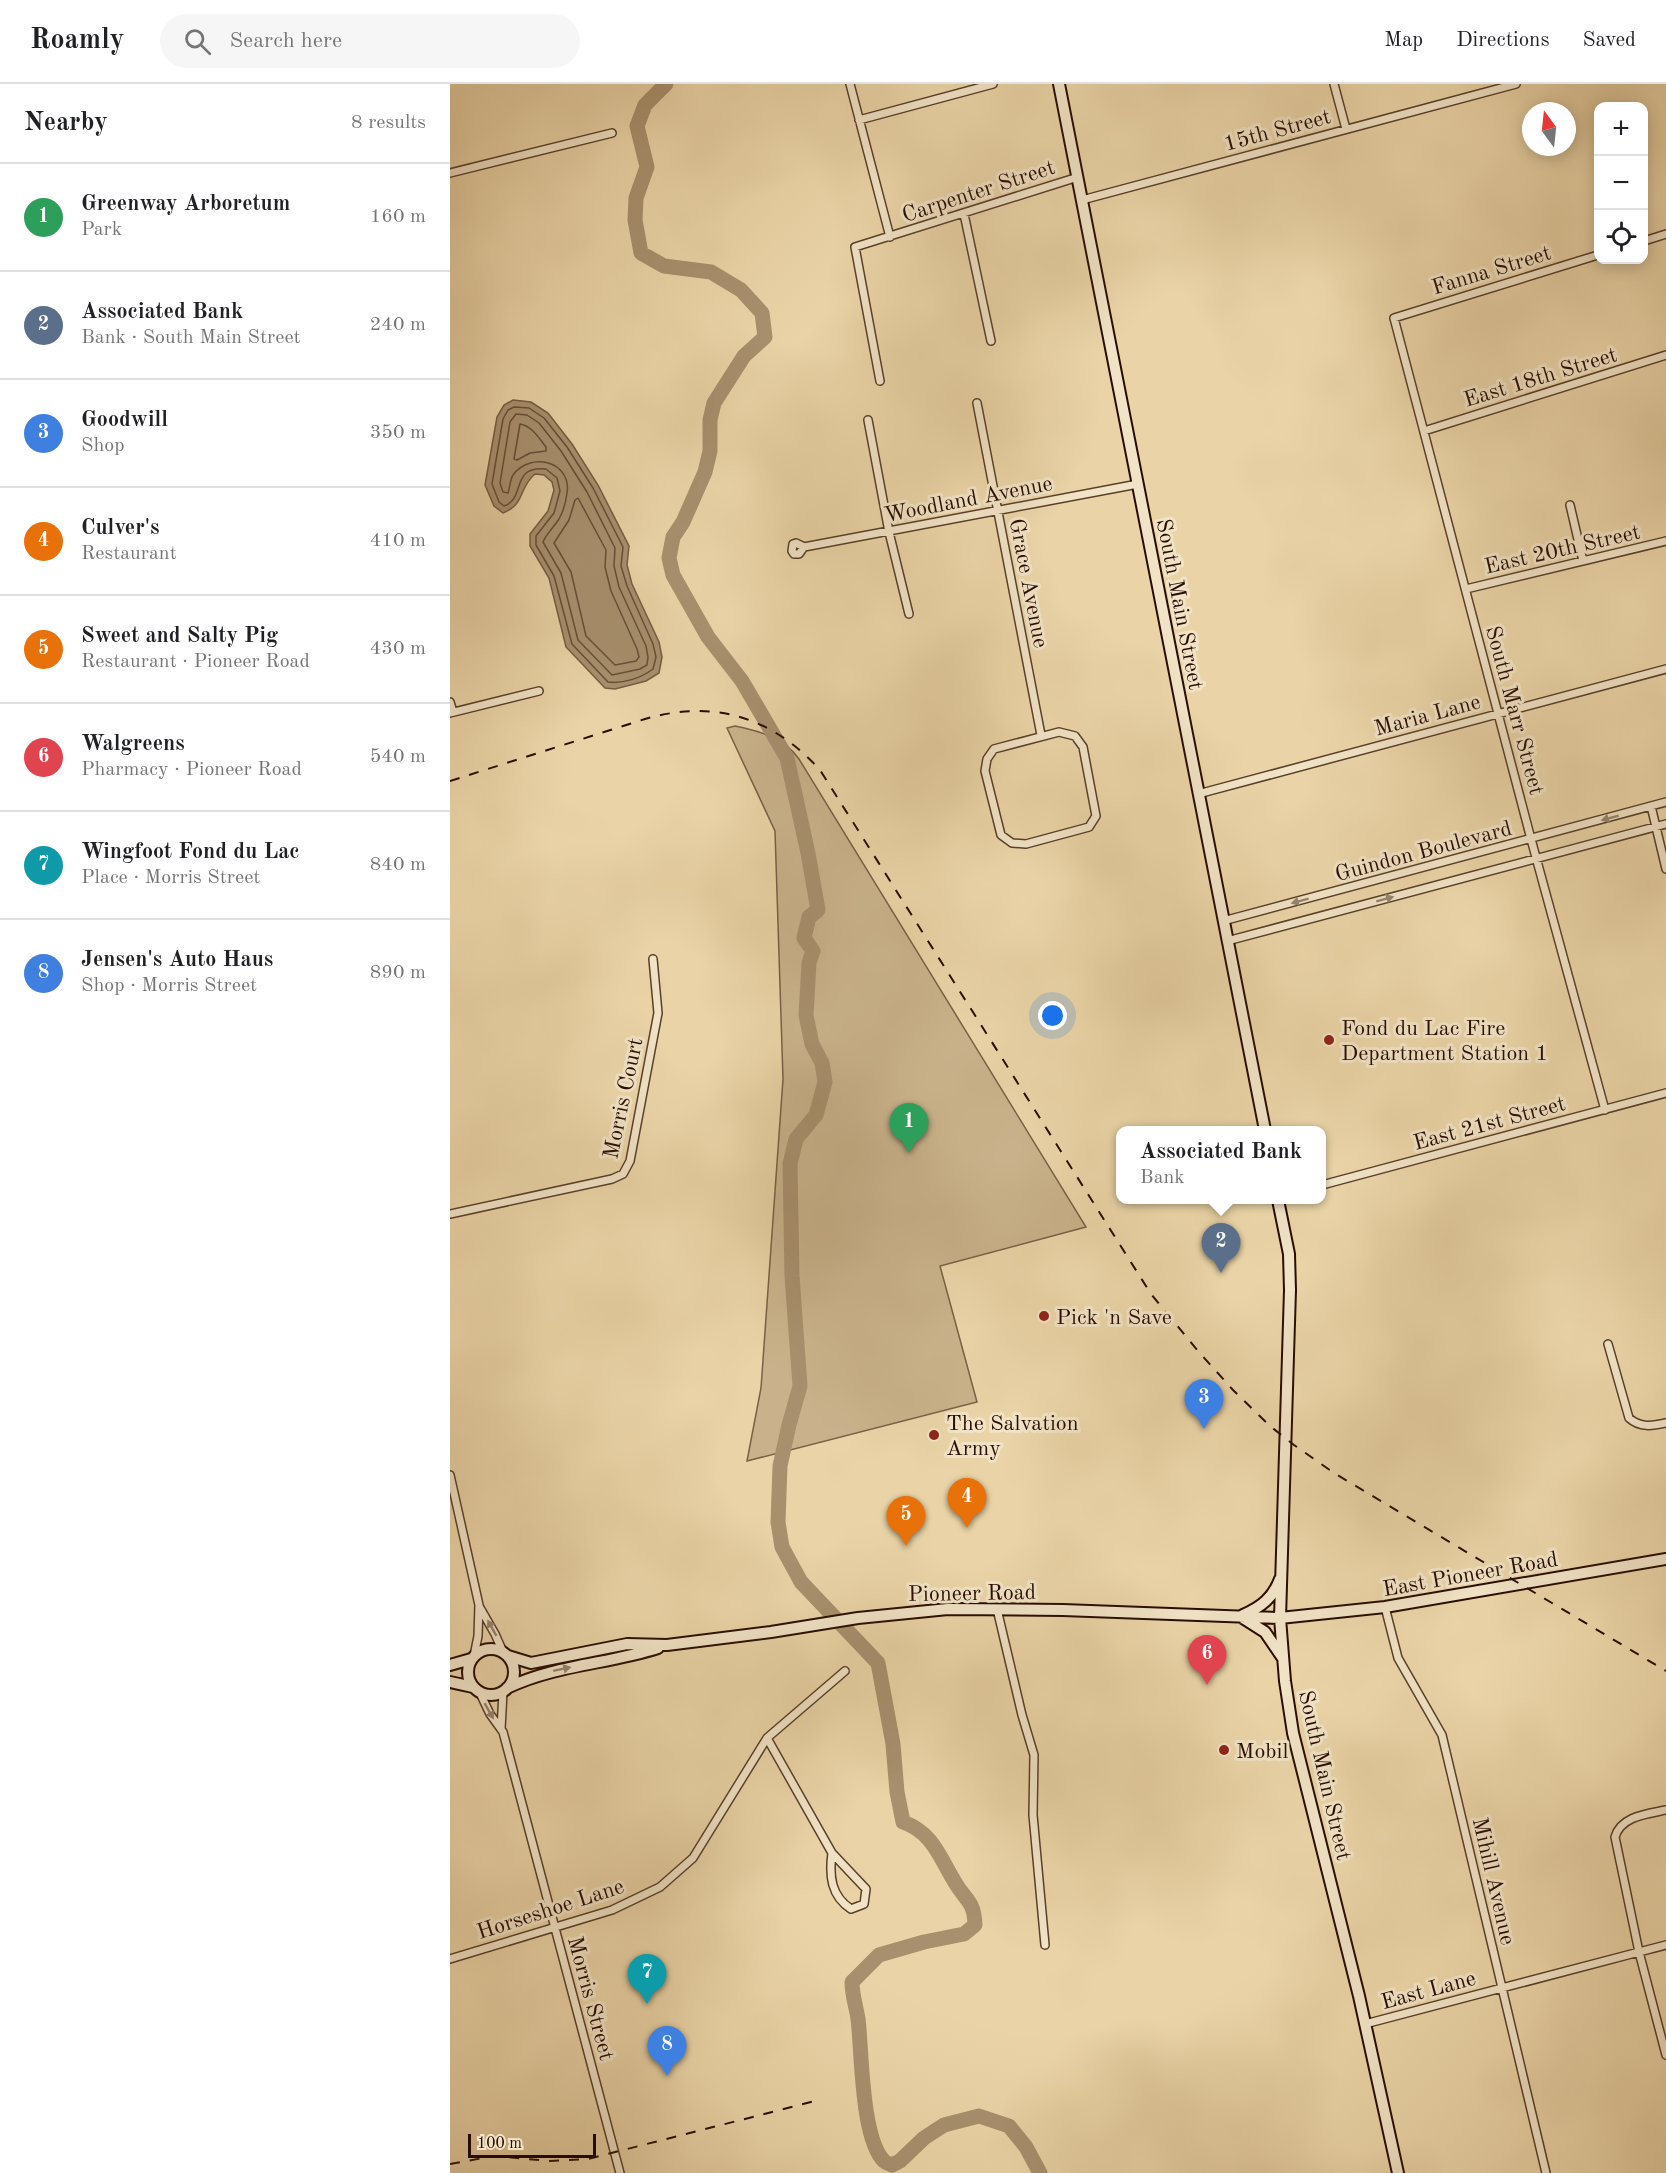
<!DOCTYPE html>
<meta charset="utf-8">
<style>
:root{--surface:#fff;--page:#f6f6f6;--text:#202124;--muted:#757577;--line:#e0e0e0;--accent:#8f2418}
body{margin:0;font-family:"Old Standard TT",serif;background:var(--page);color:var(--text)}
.controls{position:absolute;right:18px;top:18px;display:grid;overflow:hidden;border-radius:12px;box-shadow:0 3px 15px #0003}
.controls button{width:54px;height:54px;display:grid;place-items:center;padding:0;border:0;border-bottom:2px solid var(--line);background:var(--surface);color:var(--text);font:30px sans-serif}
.compass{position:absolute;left:1072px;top:18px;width:54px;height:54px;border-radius:50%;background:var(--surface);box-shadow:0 3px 15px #0003;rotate:345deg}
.scale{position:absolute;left:18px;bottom:15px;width:128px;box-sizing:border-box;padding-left:6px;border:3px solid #290d00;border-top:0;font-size:16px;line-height:21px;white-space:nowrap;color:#290d00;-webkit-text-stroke:4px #f1e3c6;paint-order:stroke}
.you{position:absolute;left:603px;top:932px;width:21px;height:21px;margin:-15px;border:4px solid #fff;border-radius:50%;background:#1a73e8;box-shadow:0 0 0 9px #1a73e833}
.badge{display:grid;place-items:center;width:39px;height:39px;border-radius:50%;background:var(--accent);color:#fff;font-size:20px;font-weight:700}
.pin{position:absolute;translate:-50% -50px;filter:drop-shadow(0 2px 3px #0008)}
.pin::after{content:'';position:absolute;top:32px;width:21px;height:18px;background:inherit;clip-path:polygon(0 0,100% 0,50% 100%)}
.popup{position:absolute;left:666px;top:1042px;width:210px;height:78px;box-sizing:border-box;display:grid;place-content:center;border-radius:12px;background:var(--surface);filter:drop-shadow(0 2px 4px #0005);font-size:20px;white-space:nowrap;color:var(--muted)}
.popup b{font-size:22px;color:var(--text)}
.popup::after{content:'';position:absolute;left:50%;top:100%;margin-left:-12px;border:12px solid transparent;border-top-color:var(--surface)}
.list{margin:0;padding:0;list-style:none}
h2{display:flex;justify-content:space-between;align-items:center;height:78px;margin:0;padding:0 24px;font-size:26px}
h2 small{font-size:20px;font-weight:400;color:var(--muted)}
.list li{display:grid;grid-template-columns:39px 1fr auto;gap:18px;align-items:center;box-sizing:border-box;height:108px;padding:0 24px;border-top:2px solid var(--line)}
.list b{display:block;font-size:22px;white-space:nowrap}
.list p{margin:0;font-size:20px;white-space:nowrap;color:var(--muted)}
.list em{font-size:20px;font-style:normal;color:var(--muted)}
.icon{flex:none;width:33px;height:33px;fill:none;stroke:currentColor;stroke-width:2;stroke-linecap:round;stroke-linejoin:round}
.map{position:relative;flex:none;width:1216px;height:2089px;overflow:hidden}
header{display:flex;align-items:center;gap:36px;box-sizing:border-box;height:84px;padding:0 30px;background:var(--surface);border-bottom:2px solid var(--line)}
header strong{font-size:28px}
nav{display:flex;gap:33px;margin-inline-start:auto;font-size:21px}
.search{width:420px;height:54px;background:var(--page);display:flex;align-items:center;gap:15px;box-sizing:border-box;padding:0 21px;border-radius:33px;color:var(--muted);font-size:22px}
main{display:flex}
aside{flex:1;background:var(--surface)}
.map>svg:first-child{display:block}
.green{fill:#c9b28b;stroke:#796046;stroke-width:1.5}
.water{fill:#a8906e;stroke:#755c42;stroke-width:1.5}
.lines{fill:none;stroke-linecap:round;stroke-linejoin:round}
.shore{stroke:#684e37;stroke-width:1.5}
.river{stroke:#a8906e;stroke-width:15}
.minor-casing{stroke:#593f2a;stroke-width:10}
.secondary-casing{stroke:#290d00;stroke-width:14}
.minor{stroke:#f1e3c6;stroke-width:7}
.secondary{stroke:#f1e3c6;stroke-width:10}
.rail{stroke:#290d00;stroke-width:2;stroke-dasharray:10 10;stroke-linecap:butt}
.oneway{fill:#97836d}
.poi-dot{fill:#8f2418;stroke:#f1e3c6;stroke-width:2}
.labels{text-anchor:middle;stroke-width:6;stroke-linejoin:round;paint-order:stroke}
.street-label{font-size:22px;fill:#290d00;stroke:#f1e3c6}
.poi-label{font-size:22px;fill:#290d00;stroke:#f1e3c6;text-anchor:start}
</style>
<header>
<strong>Roamly</strong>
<div class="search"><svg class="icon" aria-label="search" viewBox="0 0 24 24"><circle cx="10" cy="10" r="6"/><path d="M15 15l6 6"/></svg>Search here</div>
<nav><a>Map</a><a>Directions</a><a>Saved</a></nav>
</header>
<main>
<aside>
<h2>Nearby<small>8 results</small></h2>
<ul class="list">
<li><span class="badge" style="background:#2e9e5b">1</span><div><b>Greenway Arboretum</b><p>Park</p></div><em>160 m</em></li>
<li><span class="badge" style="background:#5c6f8a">2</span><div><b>Associated Bank</b><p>Bank · South Main Street</p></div><em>240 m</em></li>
<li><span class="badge" style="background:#3f7fe0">3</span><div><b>Goodwill</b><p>Shop</p></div><em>350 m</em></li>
<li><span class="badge" style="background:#e8710a">4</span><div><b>Culver's</b><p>Restaurant</p></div><em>410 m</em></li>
<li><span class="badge" style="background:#e8710a">5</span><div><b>Sweet and Salty Pig</b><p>Restaurant · Pioneer Road</p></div><em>430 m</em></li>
<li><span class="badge" style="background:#e0444e">6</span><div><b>Walgreens</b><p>Pharmacy · Pioneer Road</p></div><em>540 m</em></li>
<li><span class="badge" style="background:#0f9aa8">7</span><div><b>Wingfoot Fond du Lac</b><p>Place · Morris Street</p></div><em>840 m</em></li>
<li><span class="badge" style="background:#3f7fe0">8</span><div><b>Jensen's Auto Haus</b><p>Shop · Morris Street</p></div><em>890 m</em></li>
</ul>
</aside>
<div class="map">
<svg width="1216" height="2089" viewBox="0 0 1216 2089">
<rect width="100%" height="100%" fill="#ead4a7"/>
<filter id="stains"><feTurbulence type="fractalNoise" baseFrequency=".00333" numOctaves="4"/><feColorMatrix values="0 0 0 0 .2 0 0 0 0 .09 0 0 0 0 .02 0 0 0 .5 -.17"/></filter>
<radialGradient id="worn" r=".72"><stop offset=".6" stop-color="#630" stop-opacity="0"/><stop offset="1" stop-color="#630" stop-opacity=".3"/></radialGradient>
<!-- green -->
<path class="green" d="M285,642C310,647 334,654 349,675L636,1143L490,1182L527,1318L297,1377L311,1304L333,995L325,747L277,644Z"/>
<!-- water -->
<path class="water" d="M63,316L81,318L98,329L122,360L148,401L179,462L177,481L182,500L209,558L212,573L209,589L196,597L165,605L155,604L116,563L99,494L80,462V450L98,427L104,406L102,398L94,391L85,390C68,404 76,420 53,429L44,422L35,401L47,333L54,321Z"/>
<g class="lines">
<!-- shore -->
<path class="shore" d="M64,323L79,324L94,334L117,363L143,404L173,463L171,482L177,502L203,560L206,573L203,585C191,594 173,600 158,598L122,560L104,492L86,461V452L104,429L110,407L107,394L96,385C60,381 76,415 54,422L49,418L42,400L53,335L58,326Z
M66,330L77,331L89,339L111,367L137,408L165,464L164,482L169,503L196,562L198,573L197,581L190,585L162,591L128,556L111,489L93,458C96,450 104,443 109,435C113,428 116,417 117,409C122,377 80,367 63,391C60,396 60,403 58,409L53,408L50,399L60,338Z
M70,340C82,342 89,354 96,363V367L80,369L67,376L64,375Z
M128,414L156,466L155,483L161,507L187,565L189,573L186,577L165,581L136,552L121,488L104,459L119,436L125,416Z"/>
<!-- river -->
<path class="river" d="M216,0L195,21L187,42L197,83L186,114L185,136L191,169L214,182L261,188L291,206L312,229L315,253L294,272L264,319L260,336V367L255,388L233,438L223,453L219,474L223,491L258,553L292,597L337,674L358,769L368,826L359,833L354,854L363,867L359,879L356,931L362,960L372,979L375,998L366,1031L346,1055L340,1080L342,1192L350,1302L339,1341L330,1382L328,1438L332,1463L351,1498L428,1579L443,1660L447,1708L453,1738C484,1749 490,1775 506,1800C517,1818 524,1817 525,1841L514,1850L474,1858L429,1871L402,1898C402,1911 406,1922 408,1935C412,1967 411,2054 434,2077C436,2079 440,2080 442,2081L450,2077L474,2054L494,2041L529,2032L559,2042L576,2063L590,2089"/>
<defs>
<path id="minor" d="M400,0L440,153
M884,0L896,45
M409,36L543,0
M0,89L162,49
M632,116L1066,0
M514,130L541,257
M1194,157L1216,150
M1148,171L944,234L1081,755L1155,1026
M430,297L405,163L628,93
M527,319L591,651
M418,336L439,448L459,530
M974,347L1216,271
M1120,421L1133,477
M354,463L349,470H344L342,467L343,460L346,459L354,463L688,400
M1016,505L1216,457
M0,618L3,628
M0,629L89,607
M609,648L625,652L633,663L646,732L639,743L576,760L562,759L551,751L535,687L537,675L544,665Z
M748,710L1216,585
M1201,722L1216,785
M773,837L1216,718
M777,857L1216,740
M872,1101L1216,1009
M0,1130L162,1095L173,1090L180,1077L208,929L203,875
M1158,1260L1179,1334C1190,1344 1202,1342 1216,1339
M0,1391L29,1521L28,1552L24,1572
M29,1522L45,1550L53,1568
M935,1523L948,1574L992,1651L1096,2089
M547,1525L572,1631L584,1671L583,1731L595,1861
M29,1607L40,1630L53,1648L170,2089
M51,1645L53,1608
M317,1654L382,1769C379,1792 381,1812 401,1825L414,1820L416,1805L382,1769
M1216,1861L1189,1868L1216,1971
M0,1875L162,1826L210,1803L243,1774L317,1654L395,1587
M915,1940L1189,1868L1165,1753C1171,1732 1197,1730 1216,1726"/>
<path id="secondary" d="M609,0L815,1046
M828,1116L839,1170L840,1206L830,1534L835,1597L843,1649L909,1912L948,2089
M793,1531C811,1523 823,1514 830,1495
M793,1534L815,1548L832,1573
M18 1588a23 23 0 1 1 46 0a23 23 0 1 1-46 0Z
M58,1572L81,1579L177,1560L217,1561L321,1548L408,1534L498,1525L613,1526L830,1534L935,1523L1216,1475
M0,1581L21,1575
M0,1598L23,1603
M57,1604C105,1581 158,1580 208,1564"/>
</defs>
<!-- minor casing -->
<use href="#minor" class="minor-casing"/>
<!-- secondary casing -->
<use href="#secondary" class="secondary-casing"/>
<!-- minor -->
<use href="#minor" class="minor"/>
<!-- secondary -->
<use href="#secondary" class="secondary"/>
<!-- rail -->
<path class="rail" d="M0,697L195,635C264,615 322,633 370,686L701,1210L748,1267L783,1306L820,1342L844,1361L884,1389L1216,1587
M0,2080L44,2072L100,2077L138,2075L369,2016"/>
</g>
<!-- one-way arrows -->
<defs><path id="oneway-solid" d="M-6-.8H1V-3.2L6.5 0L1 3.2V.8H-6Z" transform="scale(1.5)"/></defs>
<g class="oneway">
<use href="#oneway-solid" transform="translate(1160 734) rotate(165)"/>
<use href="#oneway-solid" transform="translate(935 815) rotate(-15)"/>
<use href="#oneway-solid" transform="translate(850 817) rotate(165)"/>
<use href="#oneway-solid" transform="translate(42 1544) rotate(-119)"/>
<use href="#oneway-solid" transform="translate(112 1585) rotate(-12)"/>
<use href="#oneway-solid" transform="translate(39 1627) rotate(60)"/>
</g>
<!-- markers -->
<g class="poi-dot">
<circle cx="879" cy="956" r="6"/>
<circle cx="594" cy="1232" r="6"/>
<circle cx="484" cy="1351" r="6"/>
<circle cx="774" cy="1666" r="6"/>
</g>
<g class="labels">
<!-- street labels -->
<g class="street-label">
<text transform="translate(827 45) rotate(-15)" y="8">15th Street</text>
<text transform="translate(528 106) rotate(-18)" y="8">Carpenter Street</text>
<text transform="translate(1041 185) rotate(-17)" y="8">Fanna Street</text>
<text transform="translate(1090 292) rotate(-17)" y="8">East 18th Street</text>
<text transform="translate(518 414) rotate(-11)" y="8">Woodland Avenue</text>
<text transform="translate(1112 464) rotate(-13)" y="8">East 20th Street</text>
<text transform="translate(580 499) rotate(79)" y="8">Grace Avenue</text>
<text transform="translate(731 520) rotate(79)" y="8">South Main Street</text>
<text transform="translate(1066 626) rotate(75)" y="8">South Marr Street</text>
<text transform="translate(977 630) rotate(-15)" y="8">Maria Lane</text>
<text transform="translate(973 766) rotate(-15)" y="8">Guindon Boulevard</text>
<text transform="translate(172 1014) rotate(-78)" y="8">Morris Court</text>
<text transform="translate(1039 1038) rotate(-15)" y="8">East 21st Street</text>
<text transform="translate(1020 1489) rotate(-10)" y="8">East Pioneer Road</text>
<text transform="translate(522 1508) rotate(-1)" y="8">Pioneer Road</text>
<text transform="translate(876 1691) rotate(77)" y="8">South Main Street</text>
<text transform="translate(1045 1797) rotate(77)" y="8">Mihill Avenue</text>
<text transform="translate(100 1824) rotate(-18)" y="8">Horseshoe Lane</text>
<text transform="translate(978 1905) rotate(-15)" y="8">East Lane</text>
<text transform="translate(142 1914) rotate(75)" y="8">Morris Street</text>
</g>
<!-- poi labels -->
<g class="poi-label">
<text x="891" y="951">Fond du Lac Fire<tspan x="891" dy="25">Department Station 1</tspan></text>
<text x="606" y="1240">Pick 'n Save</text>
<text x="496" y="1346">The Salvation<tspan x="496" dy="25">Army</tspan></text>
<text x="786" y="1674">Mobil</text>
</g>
</g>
<rect width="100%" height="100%" filter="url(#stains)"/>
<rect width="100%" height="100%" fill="url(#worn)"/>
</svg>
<div class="controls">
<button>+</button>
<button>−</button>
<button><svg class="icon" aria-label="locate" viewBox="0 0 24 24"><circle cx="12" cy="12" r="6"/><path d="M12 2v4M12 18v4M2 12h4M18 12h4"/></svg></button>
</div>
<svg class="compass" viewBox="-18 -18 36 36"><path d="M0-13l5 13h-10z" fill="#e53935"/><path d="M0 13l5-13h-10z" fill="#757577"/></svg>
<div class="scale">100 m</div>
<div class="you"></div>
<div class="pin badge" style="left:459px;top:1069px;background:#2e9e5b">1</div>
<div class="pin badge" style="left:771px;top:1189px;background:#5c6f8a">2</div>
<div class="popup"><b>Associated Bank</b>Bank</div>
<div class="pin badge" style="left:754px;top:1345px;background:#3f7fe0">3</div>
<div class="pin badge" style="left:517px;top:1444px;background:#e8710a">4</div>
<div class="pin badge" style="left:456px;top:1462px;background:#e8710a">5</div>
<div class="pin badge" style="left:757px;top:1601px;background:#e0444e">6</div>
<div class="pin badge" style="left:197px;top:1920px;background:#0f9aa8">7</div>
<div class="pin badge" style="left:217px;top:1992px;background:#3f7fe0">8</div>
</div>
</main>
